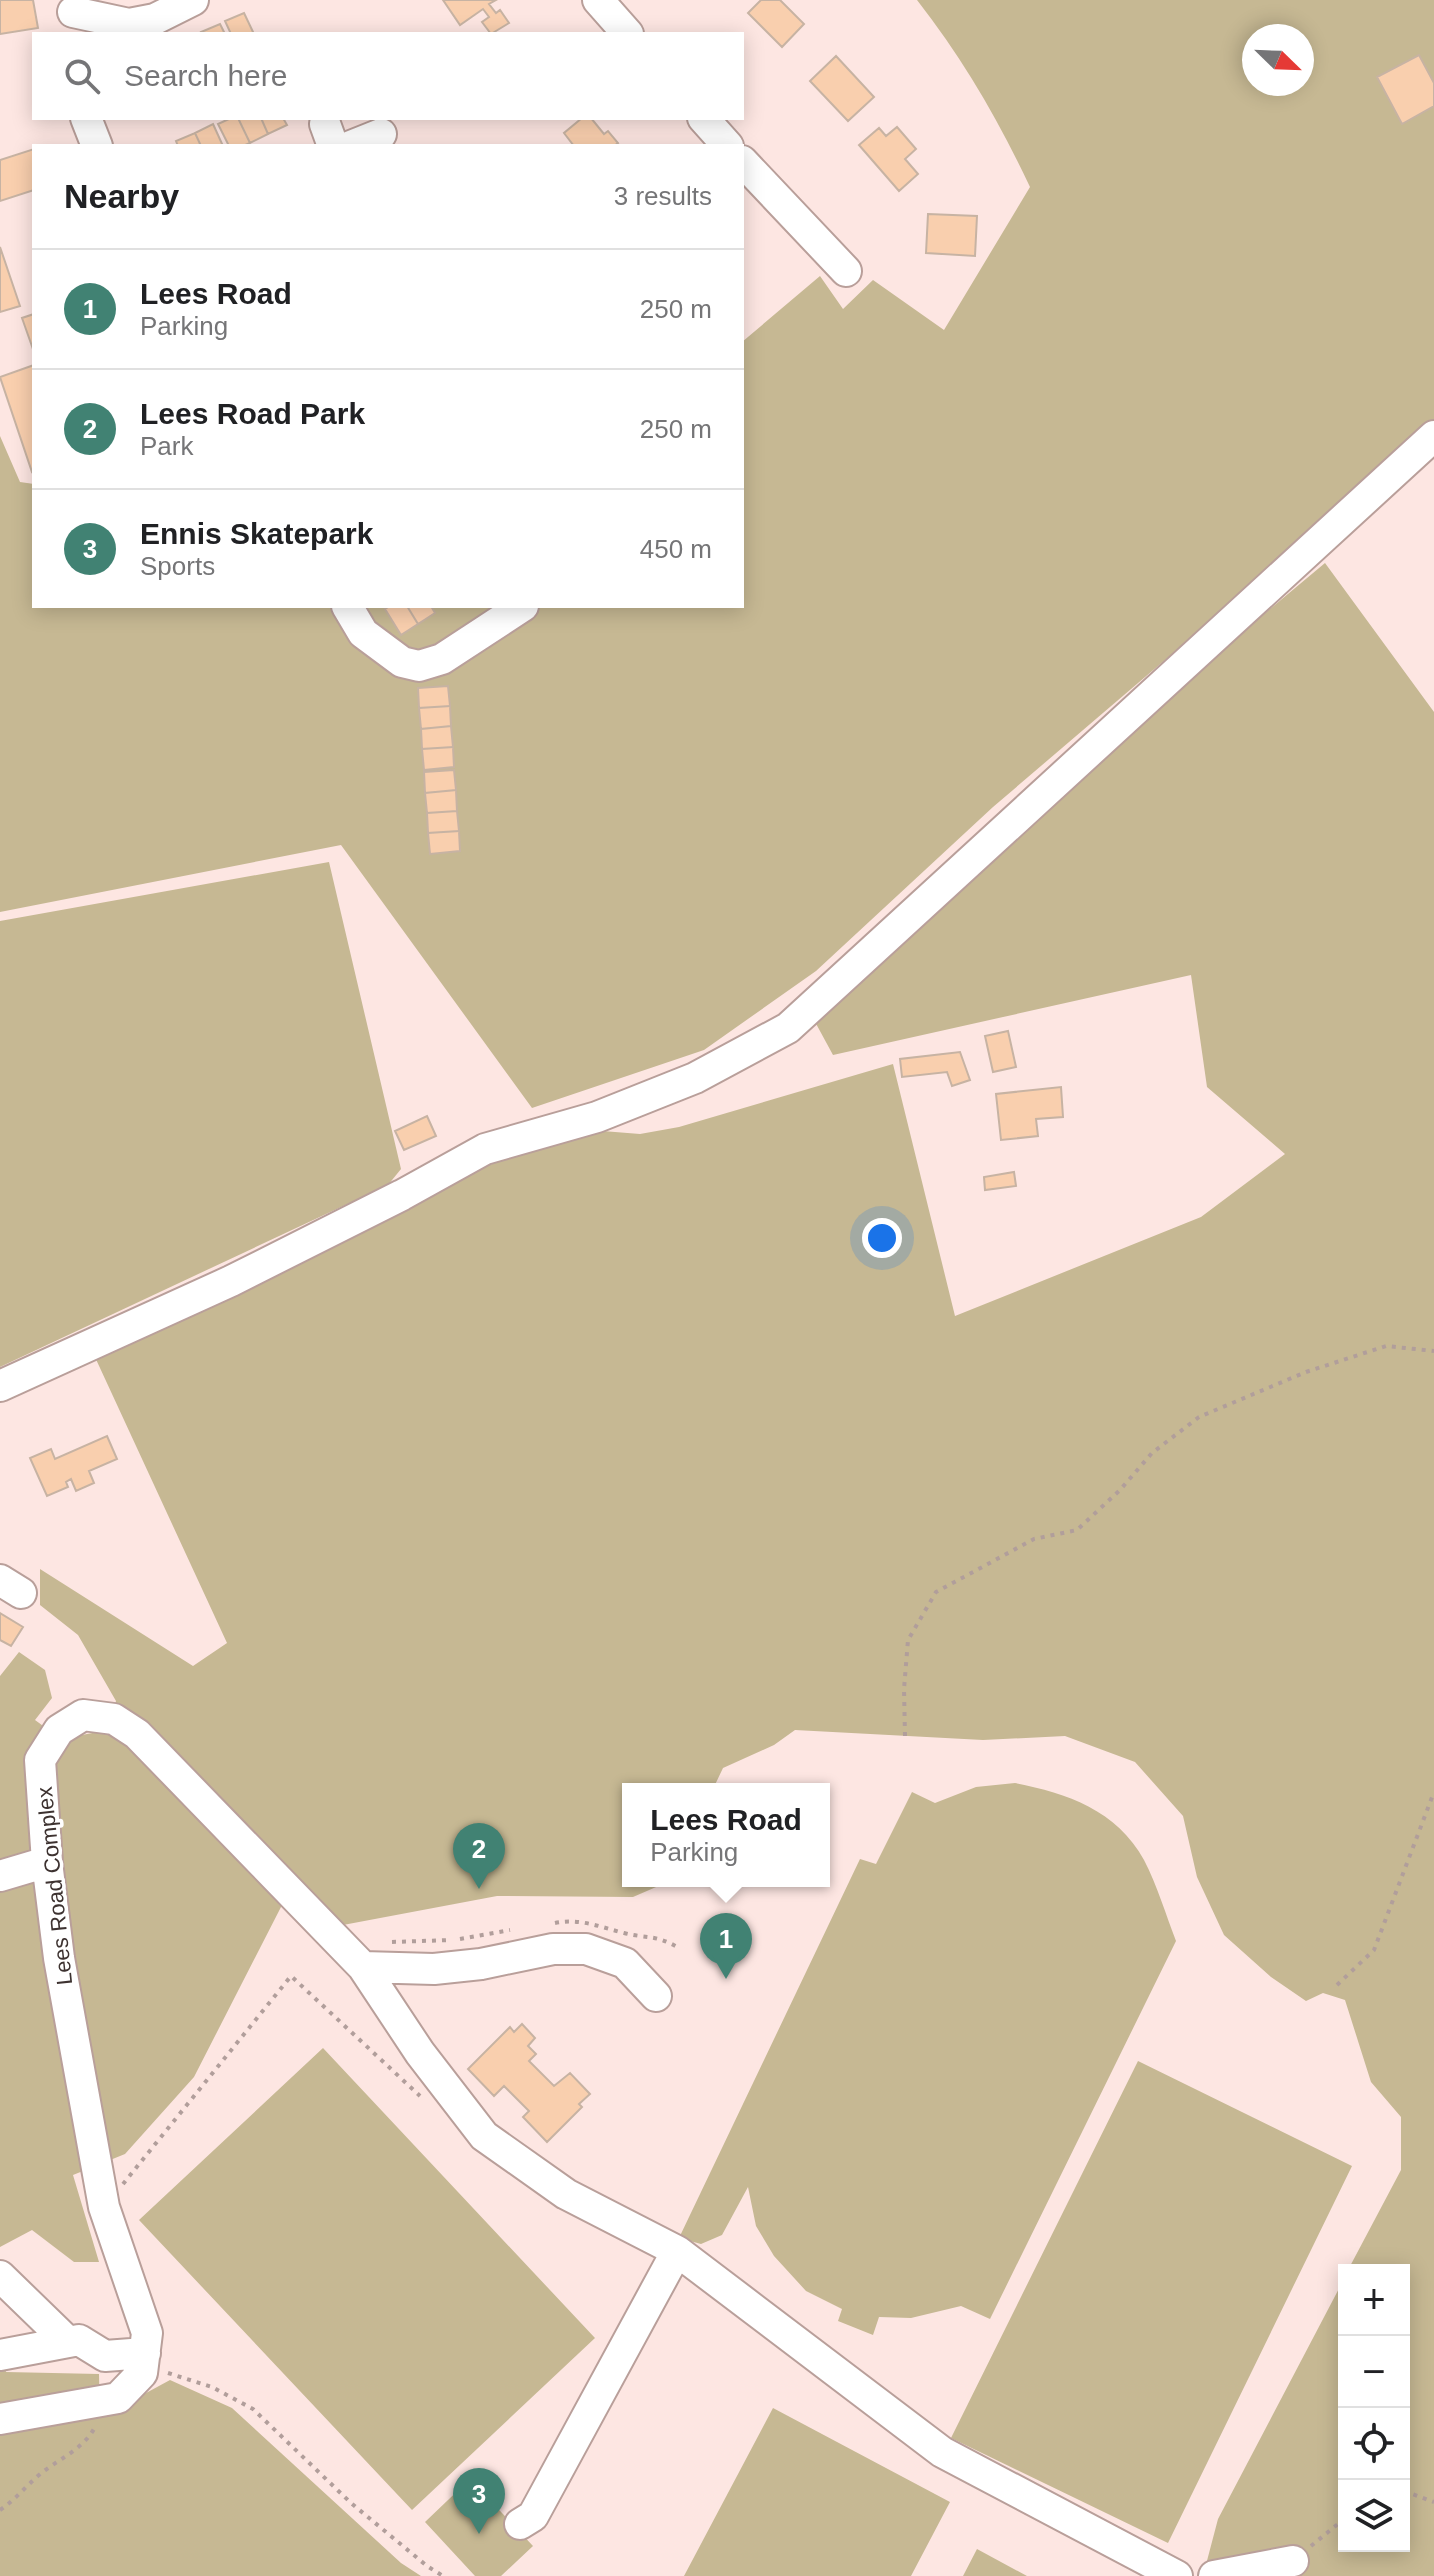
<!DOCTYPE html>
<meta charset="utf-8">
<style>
:root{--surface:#fff;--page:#f2f2f2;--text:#202124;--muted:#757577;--line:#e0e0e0;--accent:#418273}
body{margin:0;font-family:Arial,sans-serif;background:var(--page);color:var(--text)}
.controls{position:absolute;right:24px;bottom:24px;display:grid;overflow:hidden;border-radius:0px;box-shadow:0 4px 20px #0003}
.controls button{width:72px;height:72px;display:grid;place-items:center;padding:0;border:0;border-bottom:2px solid var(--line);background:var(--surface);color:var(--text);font:40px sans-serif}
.compass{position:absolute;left:1242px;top:24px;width:72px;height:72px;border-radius:50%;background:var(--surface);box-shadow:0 4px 20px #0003;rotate:113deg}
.you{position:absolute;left:882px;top:1238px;width:28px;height:28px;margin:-20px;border:6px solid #fff;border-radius:50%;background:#1a73e8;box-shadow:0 0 0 12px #1a73e833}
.badge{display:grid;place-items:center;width:52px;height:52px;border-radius:50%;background:var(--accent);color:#fff;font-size:26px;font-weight:700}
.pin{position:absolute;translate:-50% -66px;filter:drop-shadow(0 2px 4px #0008)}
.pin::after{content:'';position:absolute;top:42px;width:28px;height:24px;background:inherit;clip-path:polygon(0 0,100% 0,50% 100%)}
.popup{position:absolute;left:622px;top:1783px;width:208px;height:104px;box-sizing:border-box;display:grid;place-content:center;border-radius:0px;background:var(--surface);filter:drop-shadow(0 2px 6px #0005);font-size:26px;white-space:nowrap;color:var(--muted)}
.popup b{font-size:30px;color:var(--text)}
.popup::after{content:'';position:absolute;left:50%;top:100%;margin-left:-16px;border:16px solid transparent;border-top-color:var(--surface)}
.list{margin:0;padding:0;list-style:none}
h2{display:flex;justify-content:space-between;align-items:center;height:104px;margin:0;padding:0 32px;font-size:34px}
h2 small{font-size:26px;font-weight:400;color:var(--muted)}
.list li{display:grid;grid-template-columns:52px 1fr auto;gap:24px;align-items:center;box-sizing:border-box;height:120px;padding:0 32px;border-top:2px solid var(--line)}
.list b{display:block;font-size:30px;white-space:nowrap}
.list p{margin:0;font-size:26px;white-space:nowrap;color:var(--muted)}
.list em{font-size:26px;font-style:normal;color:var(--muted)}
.icon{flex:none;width:44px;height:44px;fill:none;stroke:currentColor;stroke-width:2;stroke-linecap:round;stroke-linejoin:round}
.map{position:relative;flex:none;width:1434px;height:2576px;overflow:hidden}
.search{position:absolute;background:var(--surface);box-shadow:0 4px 20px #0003;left:32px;top:32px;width:712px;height:88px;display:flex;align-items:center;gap:20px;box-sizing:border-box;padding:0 28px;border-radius:0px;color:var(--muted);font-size:30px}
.panel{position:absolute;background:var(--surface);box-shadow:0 4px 20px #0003;left:32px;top:144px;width:712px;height:464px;border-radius:0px}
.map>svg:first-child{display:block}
.green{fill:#c6b893;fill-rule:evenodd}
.building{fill:#f9cfae;stroke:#c7b3a3;stroke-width:2}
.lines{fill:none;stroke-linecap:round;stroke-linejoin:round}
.minor-casing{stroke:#b99f9a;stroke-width:34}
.path{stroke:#b19e9b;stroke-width:4;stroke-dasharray:4 6;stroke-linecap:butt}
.minor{stroke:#fff;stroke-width:30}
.labels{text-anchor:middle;stroke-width:7;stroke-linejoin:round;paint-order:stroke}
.street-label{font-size:22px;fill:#3d3230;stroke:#fff}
</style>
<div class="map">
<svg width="1434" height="2576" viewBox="0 0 1434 2576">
<rect width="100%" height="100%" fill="#fde6e2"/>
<!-- green -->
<path class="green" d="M917,0H1434V422L1310,536L993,807L816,971L704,1050L532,1108L341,845L0,912V436L20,482L34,484V606H330L334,610L342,606H742V342L820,276L843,309L873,280L944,330L1030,187C998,119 963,59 917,0ZM1254,36H1302V84H1254Z
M1325,563L1434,712V2576H1203L1218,2519L1344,2279V2546H1404V2270H1348L1401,2170V2117L1371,2082L1345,2000L1323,1993L1306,2001L1271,1977L1224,1935L1197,1877L1183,1816L1135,1762L1065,1736L983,1740L795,1730L774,1745L723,1768L713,1789H628V1881H670L633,1897L497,1896L343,1925L302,1883L281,1907L194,2077L125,2154L73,2175L99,2262H74L32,2230L0,2247V1676L19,1652L45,1670L52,1698L35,1720L61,1739L108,1730L116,1701L78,1635L40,1605V1569L193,1666L227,1643L94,1355L466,1173L590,1130L640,1134L679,1127L893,1064L955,1316L1201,1217L1285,1154L1207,1087L1191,975L833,1055L814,1020L1185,680Z
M329,862L401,1169L388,1185L0,1367V921Z
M1015,1783C1066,1793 1117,1810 1144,1860C1157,1885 1166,1915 1176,1941L990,2319L961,2306L911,2318L879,2317L873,2335L838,2321L842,2309L806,2291L774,2256L756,2226L748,2187L722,2235L701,2244L679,2238L860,1859L876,1864L912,1792L935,1803L976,1787Z
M323,2048L595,2338L412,2510L139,2220Z
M1138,2061L1352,2166L1168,2543L951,2438Z
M0,2347L6,2372L99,2374L100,2418L170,2380L232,2408L401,2563L421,2576H0Z
M773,2408L950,2502L911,2576H684Z
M470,2479L533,2546L501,2576H475L425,2522Z
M977,2549L1027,2576H963Z"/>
<!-- building -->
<path class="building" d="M0,0H33L38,28L0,34Z
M443,0H496L489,4L496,13L500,10L509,23L491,34L482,22L489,17L483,9L460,25Z
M761,0H780L804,24L782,47L748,13Z
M244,13L254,34H231L225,21Z
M220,24L225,34H202L201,32Z
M1419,55L1434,83V106L1402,124L1377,77Z
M836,56L874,97L848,121L810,81Z
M231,118H238L250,143L243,146H229L218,124Z
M238,118H261L268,134L250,143Z
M261,118H283L287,125L268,134Z
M582,118H591L604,134L608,131L618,143L614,146H574L564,133Z
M213,124L223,146H201L195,133Z
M897,127L916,149L905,159L918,174L899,191L859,145L879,128L886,136Z
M195,133L201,146H178L176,141Z
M34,149V190L0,201V160Z
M928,214L977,216L975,256L926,253Z
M0,247L20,306L0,312Z
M34,314V352L22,318Z
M34,365V471L32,472L0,377Z
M390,606H407L418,624L401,635L385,609Z
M407,606H431L435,613L418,624Z
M448,686L450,706L419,708L418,688Z
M450,706L451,726L421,729L419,708Z
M451,726L453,747L422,749L421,729Z
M453,747L454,767L424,770L422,749Z
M454,770L456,790L425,793L424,772Z
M456,790L457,811L427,813L425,793Z
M457,811L459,831L428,833L427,813Z
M459,831L460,851L430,854L428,833Z
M1008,1031L1016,1067L993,1072L985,1036Z
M960,1052L970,1080L952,1086L947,1072L902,1077L900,1059Z
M1061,1087L1063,1117L1036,1119L1038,1136L1001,1140L996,1094Z
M427,1116L436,1136L404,1150L395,1131Z
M1014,1172L1016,1186L985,1190L984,1177Z
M107,1436L117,1459L89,1471L94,1483L76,1491L71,1479L66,1482L68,1487L47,1496L30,1458L51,1449L55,1459Z
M0,1613L23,1627L11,1646L0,1640Z
M522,2024L535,2038L528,2046L536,2054L529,2061L554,2086L570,2073L590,2094L579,2104L582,2107L547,2142L523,2117L529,2111L504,2086L494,2096L468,2069L510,2027L514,2032Z"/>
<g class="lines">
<defs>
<path id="minor" d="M598,0L628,34
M73,12L129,24L155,19L193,0
M86,118L97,146
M703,118L728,146
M325,124L333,146
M351,146L381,134
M742,161L846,271
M347,606L363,633L402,662L419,666L442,659L523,606
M0,1386L231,1281L402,1195L485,1149L597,1117L695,1078L788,1028L1434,436
M0,1580L21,1593
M0,1876L47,1862
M363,1967L420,2053L484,2136L566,2194L677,2251L533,2516L520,2524
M677,2251L942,2452L1177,2576
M0,2276L68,2342
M0,2355L79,2340L105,2356L145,2353
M0,2419L118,2398L142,2373L147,2333L104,2207L59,1958L47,1862L40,1760L59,1730L83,1715L114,1719L137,1734L363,1967L434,1969L481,1964L553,1949H586L625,1963L656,1996
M1214,2576L1293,2561"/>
</defs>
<!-- minor casing -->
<use href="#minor" class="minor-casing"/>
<!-- path -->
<path class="path" d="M905,1736L904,1689L908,1640L936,1592L1034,1539L1077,1530L1120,1490L1152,1453L1199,1417L1306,1372L1386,1346L1434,1351
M555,1923C580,1918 600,1927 624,1933C648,1939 655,1934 679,1948
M460,1939L510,1930
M392,1942L451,1940
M1337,1985L1374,1950L1434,1792
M123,2184L291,1976L420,2096
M168,2373L212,2387L253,2409L351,2503L427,2566L443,2576
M1404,2491L1434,2502
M0,2510C15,2500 25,2487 39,2475C58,2459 85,2449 96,2425
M1311,2546L1344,2519"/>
<!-- minor -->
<use href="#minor" class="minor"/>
</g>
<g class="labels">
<!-- street labels -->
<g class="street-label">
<text transform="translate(54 1886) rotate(-96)" y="8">Lees Road Complex</text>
</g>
</g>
</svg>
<div class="controls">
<button>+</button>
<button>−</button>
<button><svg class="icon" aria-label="locate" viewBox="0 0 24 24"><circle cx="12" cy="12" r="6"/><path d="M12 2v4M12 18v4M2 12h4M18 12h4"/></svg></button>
<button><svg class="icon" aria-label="layers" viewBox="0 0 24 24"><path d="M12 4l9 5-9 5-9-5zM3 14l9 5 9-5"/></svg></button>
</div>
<svg class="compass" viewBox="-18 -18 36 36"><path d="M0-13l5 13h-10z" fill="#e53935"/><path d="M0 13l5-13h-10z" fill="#757577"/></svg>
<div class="you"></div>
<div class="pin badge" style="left:726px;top:1979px">1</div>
<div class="popup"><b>Lees Road</b>Parking</div>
<div class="pin badge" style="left:479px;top:1889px">2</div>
<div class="pin badge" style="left:479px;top:2534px">3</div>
<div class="search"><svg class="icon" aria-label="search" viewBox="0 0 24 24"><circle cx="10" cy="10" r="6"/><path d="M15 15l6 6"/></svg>Search here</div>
<section class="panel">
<h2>Nearby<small>3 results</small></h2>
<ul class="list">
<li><span class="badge">1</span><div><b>Lees Road</b><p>Parking</p></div><em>250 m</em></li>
<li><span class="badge">2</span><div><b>Lees Road Park</b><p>Park</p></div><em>250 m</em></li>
<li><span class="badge">3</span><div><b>Ennis Skatepark</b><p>Sports</p></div><em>450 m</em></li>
</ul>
</section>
</div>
